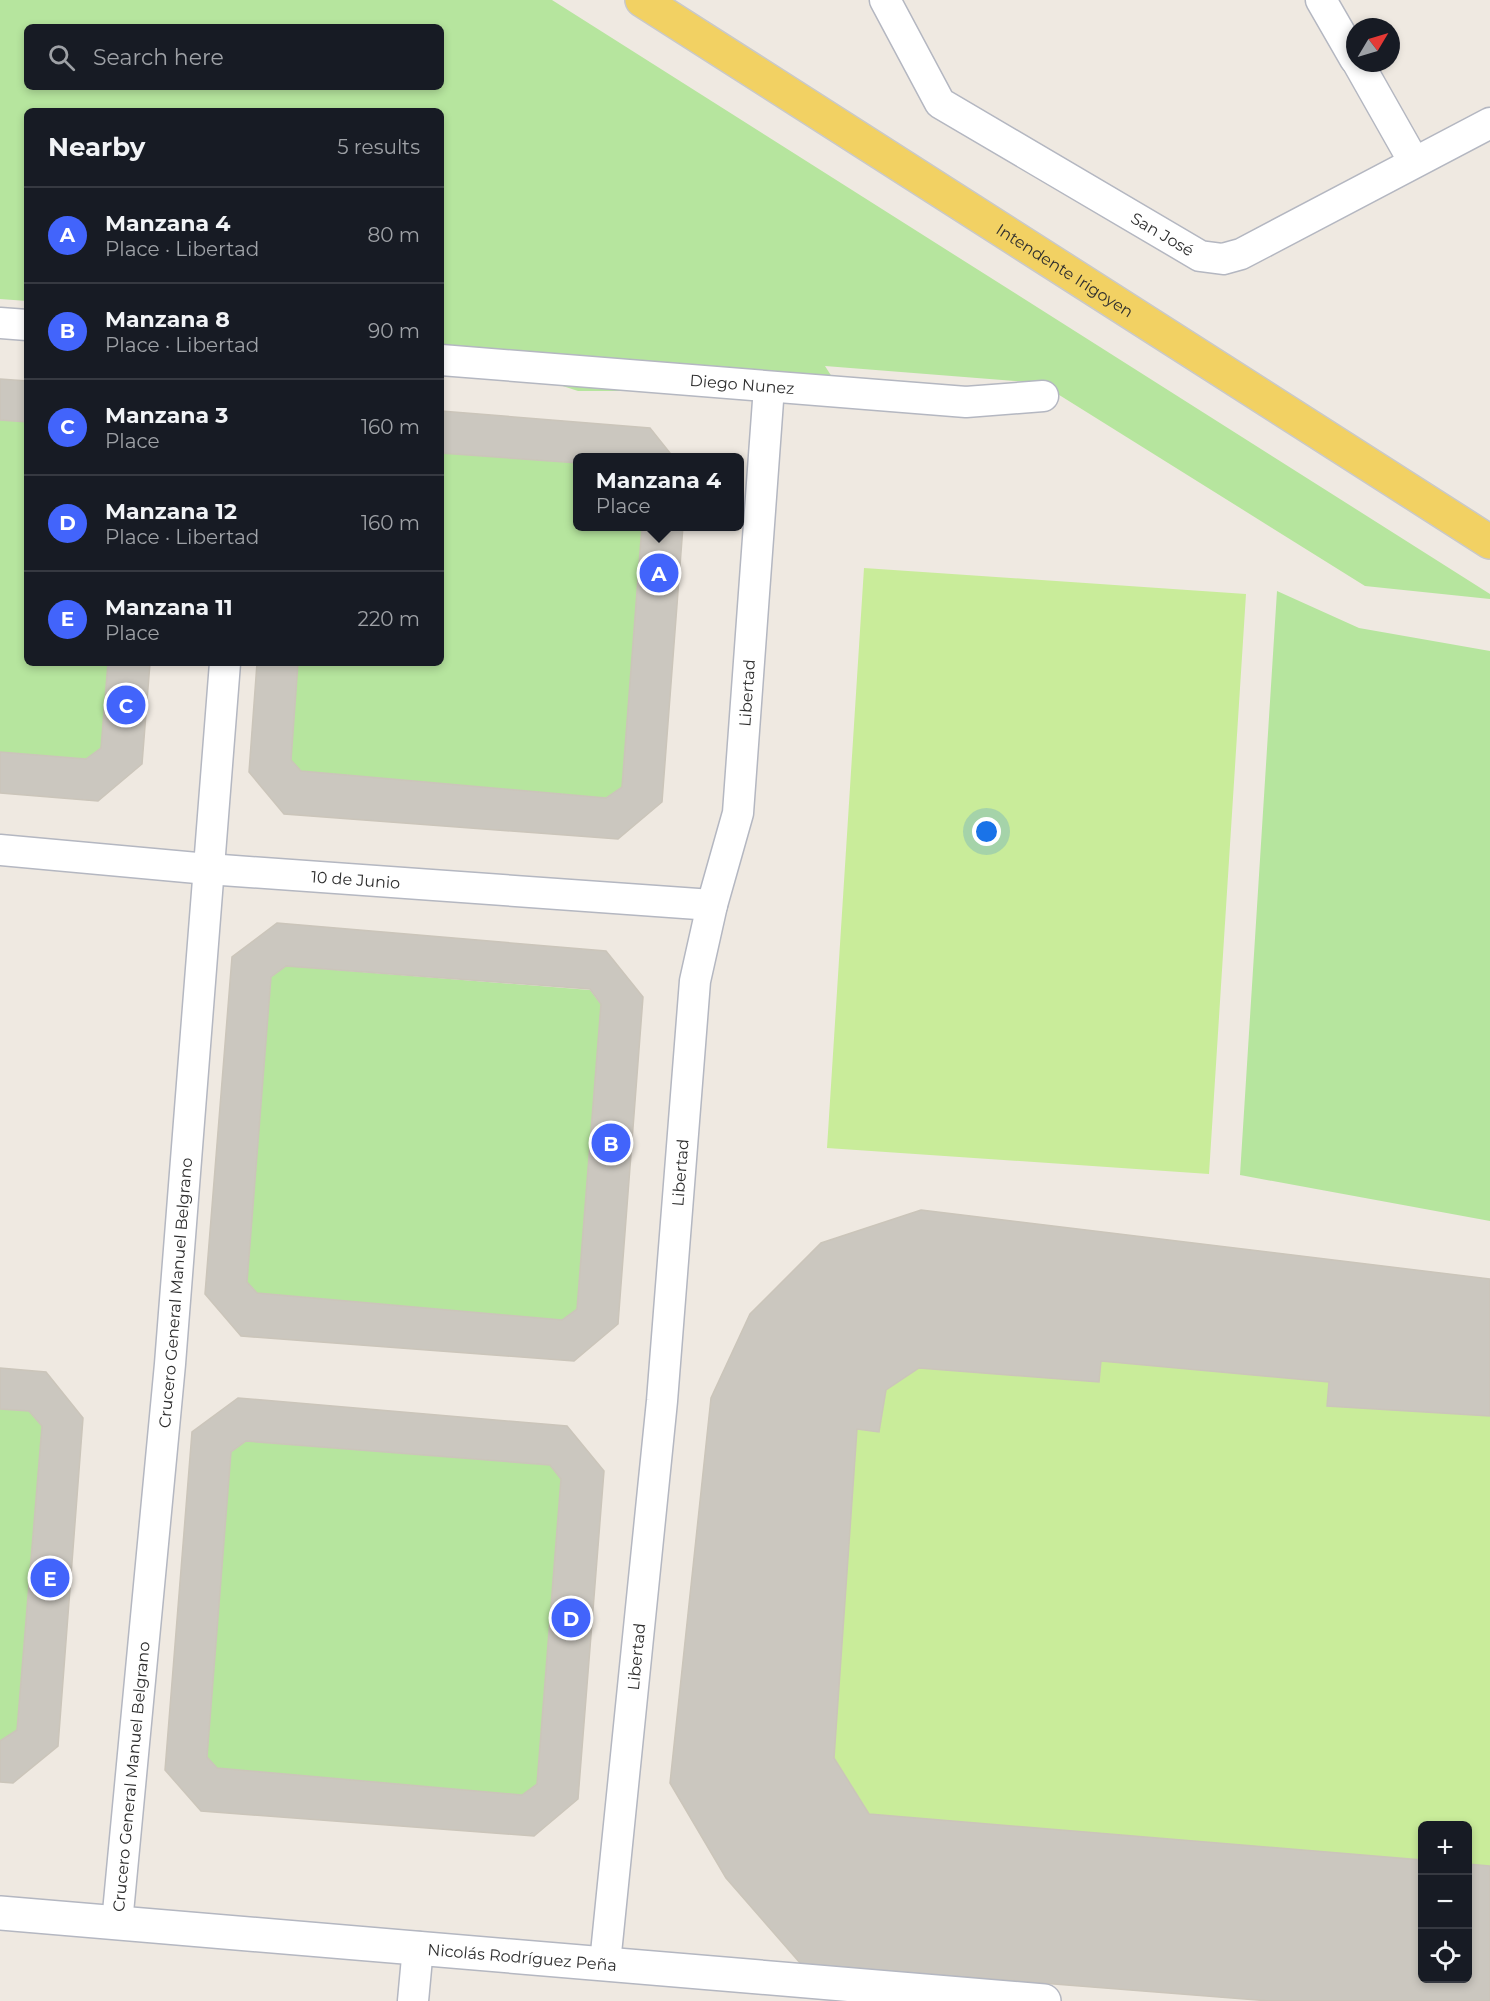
<!DOCTYPE html>
<meta charset="utf-8">
<style>
:root{--surface:#171b24;--page:#242831;--text:#f1f3f6;--muted:#9ea1a6;--line:#363941;--accent:#4264fb}
body{margin:0;font-family:Montserrat,sans-serif;background:var(--page);color:var(--text)}
.controls{position:absolute;right:18px;bottom:18px;display:grid;overflow:hidden;border-radius:9px;box-shadow:0 3px 9px #0003}
.controls button{width:54px;height:54px;display:grid;place-items:center;padding:0;border:0;border-bottom:2px solid var(--line);background:var(--surface);color:var(--text);font:30px sans-serif}
.compass{position:absolute;left:1346px;top:18px;width:54px;height:54px;border-radius:50%;background:var(--surface);box-shadow:0 3px 9px #0003;rotate:52deg}
.you{position:absolute;left:987px;top:832px;width:21px;height:21px;margin:-15px;border:4px solid #fff;border-radius:50%;background:#1a73e8;box-shadow:0 0 0 9px #1a73e833}
.badge{display:grid;place-items:center;width:39px;height:39px;border-radius:50%;background:var(--accent);color:#fff;font-size:20px;font-weight:700}
.pin{position:absolute;translate:-50% -50%;border:3px solid #fff;box-shadow:0 2px 6px #0006}
.popup{position:absolute;left:573px;top:453px;width:171px;height:78px;box-sizing:border-box;display:grid;place-content:center;border-radius:9px;background:var(--surface);filter:drop-shadow(0 2px 4px #0005);font-size:20px;white-space:nowrap;color:var(--muted)}
.popup b{font-size:22px;color:var(--text)}
.popup::after{content:'';position:absolute;left:50%;top:100%;margin-left:-12px;border:12px solid transparent;border-top-color:var(--surface)}
.list{margin:0;padding:0;list-style:none}
h2{display:flex;justify-content:space-between;align-items:center;height:78px;margin:0;padding:0 24px;font-size:26px}
h2 small{font-size:20px;font-weight:400;color:var(--muted)}
.list li{display:grid;grid-template-columns:39px 1fr auto;gap:18px;align-items:center;box-sizing:border-box;height:96px;padding:0 24px;border-top:2px solid var(--line)}
.list b{display:block;font-size:22px;white-space:nowrap}
.list p{margin:0;font-size:20px;white-space:nowrap;color:var(--muted)}
.list em{font-size:20px;font-style:normal;color:var(--muted)}
.icon{flex:none;width:33px;height:33px;fill:none;stroke:currentColor;stroke-width:2;stroke-linecap:round;stroke-linejoin:round}
.map{position:relative;flex:none;width:1490px;height:2001px;overflow:hidden}
.search{position:absolute;background:var(--surface);box-shadow:0 3px 9px #0003;left:24px;top:24px;width:420px;height:66px;display:flex;align-items:center;gap:15px;box-sizing:border-box;padding:0 21px;border-radius:9px;color:var(--muted);font-size:22px}
.panel{position:absolute;background:var(--surface);box-shadow:0 3px 9px #0003;left:24px;top:108px;width:420px;height:558px;border-radius:9px}
.map>svg:first-child{display:block}
.green{fill:#b6e59e;fill-rule:evenodd}
.pitch{fill:#c9ec9a;fill-rule:evenodd}
.building{fill:#cbc7bf;stroke:#cbc5ba;stroke-width:1.5;fill-rule:evenodd}
.lines{fill:none;stroke-linecap:round;stroke-linejoin:round}
.minor-casing{stroke:#b4b7c1;stroke-width:33}
.tertiary-casing{stroke:#b4b7c1;stroke-width:36}
.primary-casing{stroke:#c9c9c9;stroke-width:36}
.minor{stroke:#fff;stroke-width:30}
.tertiary{stroke:#fff;stroke-width:33}
.primary{stroke:#f2d163;stroke-width:33}
.labels{text-anchor:middle;stroke-width:4.5;stroke-linejoin:round;paint-order:stroke}
.street-label{font-size:16px;fill:#2e2e2e;stroke:#fff}
</style>
<div class="map">
<svg width="1490" height="2001" viewBox="0 0 1490 2001">
<rect width="100%" height="100%" fill="#efe9e1"/>
<!-- green -->
<path class="green" d="M0,0H552L1490,594V599L1365,586L1040,383L825,366L841,391H578L441,346V111H27V301L0,299ZM27,27H441V87H27Z
M0,420L27,422V663H108L101,748L86,759L0,752Z
M441,453L578,463V526L642,527L622,787L606,798L301,771L291,760L298,663H441Z
M1277,591L1359,628L1490,651V1221L1240,1175Z
M286,966L590,990L601,1004L577,1309L562,1320L257,1293L247,1282L271,977Z
M0,1409L29,1411L42,1426L17,1730L0,1741Z
M246,1441L550,1465L561,1479L537,1784L522,1795L217,1768L207,1757L231,1452Z"/>
<!-- pitch -->
<path class="pitch" d="M864,568L1246,594L1209,1174L827,1148Z
M921,1210L1490,1279V2001H1270L801,1964L726,1878L670,1783L711,1398L750,1314L821,1243ZM1422,1826H1468V1978H1422Z"/>
<!-- building -->
<path class="building" d="M0,379L27,381V422L0,420Z
M441,411L650,428L674,458H578V463L441,453Z
M642,526H683L662,802L618,839L284,814L249,772L257,663H298L291,760L301,771L606,798L622,787Z
M108,663H150L142,764L98,801L0,793V752L86,759L101,748Z
M277,923L606,951L643,997L618,1324L574,1361L241,1336L205,1294L232,957ZM286,966L590,989L601,1004L577,1309L562,1320L257,1293L247,1282L271,977Z
M921,1210L1490,1279V1416L1327,1406L1329,1382L1101,1361L1099,1382L919,1368L886,1390L879,1432L857,1429L834,1758L869,1814L1422,1860V1978H1468V1864L1490,1866V2001H1270L801,1964L726,1878L670,1783L711,1398L750,1314L821,1243Z
M0,1368L46,1372L83,1418L58,1746L13,1783L0,1782V1741L17,1730L42,1426L29,1411L0,1409Z
M238,1398L567,1426L604,1471L578,1799L534,1836L201,1811L165,1770L192,1432ZM246,1441L550,1465L561,1479L537,1784L522,1795L217,1768L207,1757L231,1452Z"/>
<g class="lines">
<defs>
<g id="minor">
<path id="s1" d="M885,0L940,103L1200,256L1223,259L1241,254L1490,123"/>
<path d="M1321,0L1355,59"/>
<path d="M1358,63L1414,162"/>
<path d="M0,323L27,325"/>
<path id="s2" d="M441,360L966,402L1043,396"/>
<path id="s3" d="M0,850L208,869L712,905"/>
<path id="s4" d="M117,1923L170,1364L225,663"/>
<path id="s5" d="M605,1963L662,1401L695,981L712,905L738,813L769,387"/>
<path d="M413,2001L418,1947"/>
</g>
<g id="tertiary">
<path id="s6" d="M0,1913L1044,2001"/>
</g>
<g id="primary">
<path id="s7" d="M642,0L1490,542"/>
</g>
</defs>
<!-- minor casing -->
<use href="#minor" class="minor-casing"/>
<!-- tertiary casing -->
<use href="#tertiary" class="tertiary-casing"/>
<!-- primary casing -->
<use href="#primary" class="primary-casing"/>
<!-- minor -->
<use href="#minor" class="minor"/>
<!-- tertiary -->
<use href="#tertiary" class="tertiary"/>
<!-- primary -->
<use href="#primary" class="primary"/>
</g>
<g class="labels">
<!-- street labels -->
<g class="street-label">
<text dy="6" stroke="none"><textPath href="#s1" startOffset="375">San José</textPath></text>
<text dy="6" stroke="none"><textPath href="#s7" startOffset="502">Intendente Irigoyen</textPath></text>
<text dy="6" stroke="none"><textPath href="#s2" startOffset="302">Diego Nunez</textPath></text>
<text dy="6" stroke="none"><textPath href="#s5" startOffset="1280">Libertad</textPath></text>
<text dy="6" stroke="none"><textPath href="#s3" startOffset="357">10 de Junio</textPath></text>
<text dy="6" stroke="none"><textPath href="#s5" startOffset="794">Libertad</textPath></text>
<text dy="6" stroke="none"><textPath href="#s4" startOffset="633">Crucero General Manuel Belgrano</textPath></text>
<text dy="6" stroke="none"><textPath href="#s5" startOffset="308">Libertad</textPath></text>
<text dy="6" stroke="none"><textPath href="#s4" startOffset="147">Crucero General Manuel Belgrano</textPath></text>
<text dy="6" stroke="none"><textPath href="#s6" startOffset="524">Nicolás Rodríguez Peña</textPath></text>
</g>
</g>
</svg>
<div class="controls">
<button>+</button>
<button>−</button>
<button><svg class="icon" aria-label="locate" viewBox="0 0 24 24"><circle cx="12" cy="12" r="6"/><path d="M12 2v4M12 18v4M2 12h4M18 12h4"/></svg></button>
</div>
<svg class="compass" viewBox="-18 -18 36 36"><path d="M0-13l5 13h-10z" fill="#e53935"/><path d="M0 13l5-13h-10z" fill="#9ea1a6"/></svg>
<div class="you"></div>
<div class="pin badge" style="left:659px;top:573px">A</div>
<div class="popup"><b>Manzana 4</b>Place</div>
<div class="pin badge" style="left:611px;top:1143px">B</div>
<div class="pin badge" style="left:126px;top:705px">C</div>
<div class="pin badge" style="left:571px;top:1618px">D</div>
<div class="pin badge" style="left:50px;top:1578px">E</div>
<div class="search"><svg class="icon" aria-label="search" viewBox="0 0 24 24"><circle cx="10" cy="10" r="6"/><path d="M15 15l6 6"/></svg>Search here</div>
<section class="panel">
<h2>Nearby<small>5 results</small></h2>
<ul class="list">
<li><span class="badge">A</span><div><b>Manzana 4</b><p>Place · Libertad</p></div><em>80 m</em></li>
<li><span class="badge">B</span><div><b>Manzana 8</b><p>Place · Libertad</p></div><em>90 m</em></li>
<li><span class="badge">C</span><div><b>Manzana 3</b><p>Place</p></div><em>160 m</em></li>
<li><span class="badge">D</span><div><b>Manzana 12</b><p>Place · Libertad</p></div><em>160 m</em></li>
<li><span class="badge">E</span><div><b>Manzana 11</b><p>Place</p></div><em>220 m</em></li>
</ul>
</section>
</div>
